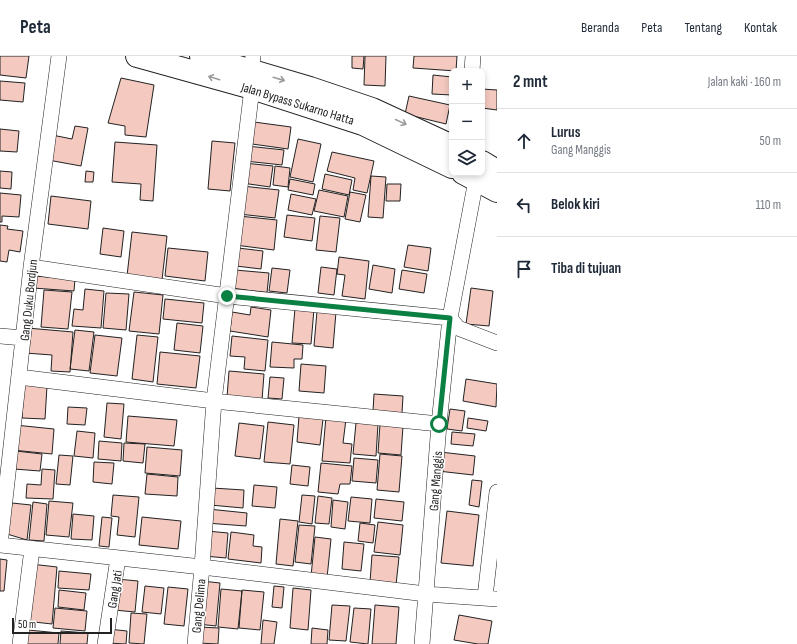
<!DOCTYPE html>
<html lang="id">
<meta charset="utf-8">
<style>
:root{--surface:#fff;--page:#f2f2f3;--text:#1f2937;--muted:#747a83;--line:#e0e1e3}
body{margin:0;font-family:"Sofia Sans Condensed",sans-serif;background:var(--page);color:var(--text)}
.controls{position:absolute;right:12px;top:12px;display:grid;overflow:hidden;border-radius:8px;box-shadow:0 2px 6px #0003}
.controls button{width:36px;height:36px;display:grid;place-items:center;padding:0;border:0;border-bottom:1px solid var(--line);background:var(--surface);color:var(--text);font:20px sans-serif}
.scale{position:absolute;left:12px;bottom:10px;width:100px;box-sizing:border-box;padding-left:4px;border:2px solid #222;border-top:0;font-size:11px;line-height:14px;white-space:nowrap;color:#222;-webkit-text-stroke:3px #fff;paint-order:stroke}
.stop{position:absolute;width:12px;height:12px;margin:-9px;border:3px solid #0b8043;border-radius:50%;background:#fff}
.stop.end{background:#0b8043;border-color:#fff;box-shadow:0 1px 4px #0008}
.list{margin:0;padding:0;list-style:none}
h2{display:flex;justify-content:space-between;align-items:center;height:52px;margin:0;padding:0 16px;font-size:17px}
h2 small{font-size:13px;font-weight:400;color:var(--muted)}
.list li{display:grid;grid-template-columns:26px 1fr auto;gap:12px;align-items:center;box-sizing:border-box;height:64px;padding:0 16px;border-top:1px solid var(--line)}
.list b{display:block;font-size:15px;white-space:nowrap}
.list p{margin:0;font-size:13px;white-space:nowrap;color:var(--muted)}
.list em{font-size:13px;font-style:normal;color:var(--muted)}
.icon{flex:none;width:22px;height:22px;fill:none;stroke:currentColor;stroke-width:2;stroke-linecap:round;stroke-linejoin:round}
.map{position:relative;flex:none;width:497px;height:588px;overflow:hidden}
header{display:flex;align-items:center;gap:24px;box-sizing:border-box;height:56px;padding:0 20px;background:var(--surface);border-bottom:1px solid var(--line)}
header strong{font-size:19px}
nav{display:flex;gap:22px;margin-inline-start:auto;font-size:14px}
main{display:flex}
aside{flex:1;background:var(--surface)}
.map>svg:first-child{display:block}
.building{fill:#f3c9c0;stroke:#222}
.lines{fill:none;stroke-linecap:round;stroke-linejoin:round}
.minor-casing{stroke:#222;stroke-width:16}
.highway-casing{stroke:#222;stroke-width:24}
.minor{stroke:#fff;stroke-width:15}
.highway{stroke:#fff;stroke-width:22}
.oneway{stroke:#9c9c9c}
.route{stroke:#0b8043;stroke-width:5}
.labels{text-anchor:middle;stroke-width:3;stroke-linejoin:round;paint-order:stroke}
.street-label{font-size:13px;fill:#222;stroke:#fff}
</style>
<header>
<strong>Peta</strong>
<nav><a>Beranda</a><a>Peta</a><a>Tentang</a><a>Kontak</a></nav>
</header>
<main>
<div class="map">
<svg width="497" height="588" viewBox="0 0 497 588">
<rect width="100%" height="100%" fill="#fff"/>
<!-- building -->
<path class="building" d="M0,0H29L26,22L0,19Z
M352,0H364L363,13L352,12Z
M365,0H386L385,30L364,29Z
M414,0H457L456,15L413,12Z
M433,19L452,21V39L432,38Z
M121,22L154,29L146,81L125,79V70L108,67Z
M0,25L25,27L23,46L0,44Z
M482,33L497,34V54L482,52Z
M409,40L450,49L446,68L405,58Z
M254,66L291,71L288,93L252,88Z
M75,70L88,72L81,110L48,104L52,79L72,83Z
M0,73L19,75L17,96L0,95Z
M298,83L321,88L313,126L290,121Z
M212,85L235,87L230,135L208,133Z
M115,86L157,89L153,145L140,144L141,128L112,126Z
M247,90L284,94L282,109L245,105Z
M332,96L374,105L367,137L353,134L355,122L327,115Z
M244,107L273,110L270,131L242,127Z
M275,110L290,112L288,131L273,129Z
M0,115L12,116L11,133L0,132Z
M86,115L94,116L93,126H85Z
M325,118L352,124L349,139L322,133Z
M371,120L386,121L383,162L368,161Z
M290,123L315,128L313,139L288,134Z
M387,128H401L400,145H386Z
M242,130L279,134L275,162L239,158Z
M319,134L348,140L344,161L314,155Z
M350,136L366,139L360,166L345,163Z
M0,137L21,139L19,161L2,160V166H0Z
M291,138L316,143L312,159L288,154Z
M51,140L91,145L88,173L48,168Z
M287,159L315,162L312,185L284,181Z
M239,160L277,164L274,194L235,189Z
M320,160L340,162L336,196L316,194Z
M0,169L8,170L7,173L23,175L20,196L9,194L7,206L0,205Z
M103,172L124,175L121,201L100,198Z
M132,176L167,180L162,224L127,220Z
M408,189L431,192L428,215L404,211Z
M168,192L208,196L205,225L165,220Z
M238,192L263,195L261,213L236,210Z
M339,201L369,205L365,243L342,240L345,219L337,218Z
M373,209L395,213L392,237L369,233Z
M321,211L337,213L334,239L318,237Z
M272,212L290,214L287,237L269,235Z
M235,214L269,217L267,237L232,232Z
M402,214L427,218L424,237L399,233Z
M34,220L75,223L74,235L33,232Z
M471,232L493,235L489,270L466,268Z
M85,233L104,235L101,272L72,270L74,253L83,254Z
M44,234L72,236L68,273L41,271Z
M134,236L163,239L159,278L129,275Z
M106,237L129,238L126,274L103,272Z
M165,243L204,247L202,267L163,263Z
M251,251L271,254L268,281L230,275L232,256L250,259Z
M295,252L314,253L311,288L292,287Z
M317,255L336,256L333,292L314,290Z
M177,267L203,270L200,297L174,294Z
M27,272L73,276L70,316L51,315L52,299L25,297Z
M75,274L94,276L89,315L70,313Z
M95,279L122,282L117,320L90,317Z
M137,279L158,281L153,326L132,323Z
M232,280L268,284L265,315L244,313L245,301L230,300Z
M272,286L303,289L302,303H294V312L270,311Z
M160,296L200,300L196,332L157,328Z
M301,308L326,310L324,337L299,335Z
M229,315L264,318L262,344L227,341Z
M270,321L284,322L282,343L268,342Z
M466,323L497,328L496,351L463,345Z
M24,329L47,330L45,363L22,362Z
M374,338L403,340L402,357L373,355Z
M107,347L124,348L121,383L104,381Z
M68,351L87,352L85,369L67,368Z
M450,353L465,355L462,375L447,373Z
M128,360L177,364L174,390L126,386Z
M299,360L323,363L320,389L297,386Z
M326,361L346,363L343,387L352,388L350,407L322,405Z
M468,362L488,365L486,375L467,372Z
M268,366L294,369L290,408L264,406Z
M239,367L264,370L260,403L235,400Z
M356,367L378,368L376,400L353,398Z
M380,368L403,370L401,399L378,397Z
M15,369L54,373L52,398L12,394Z
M77,375L95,377L93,402L74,400Z
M452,376L475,378L473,390L451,388Z
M99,385L122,387L121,405L98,403Z
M124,387L145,388L143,407L123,405Z
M147,391L182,394L180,420L145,417Z
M16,395L42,398L40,415L14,413Z
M440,396L475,400L473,419L438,415Z
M380,398L402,400L399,436L377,434Z
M59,399L73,400L70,429L56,428Z
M354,402L378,404L376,427L352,425Z
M94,406L114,407L112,428L93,426Z
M321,407L352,410L350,428H340L338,438L318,436Z
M292,409L310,411L308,430L290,428Z
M42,413L55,414L53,443L26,442L27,428L41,429Z
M147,418L178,421L177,440L145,438Z
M472,424L482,425L479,451L469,449Z
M254,429L277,431L275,452L252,450Z
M212,432L244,434L243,452L210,449Z
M113,439L139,441L135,481L117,479L119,461L111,460Z
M302,439L315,440L312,468L299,466Z
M318,440L332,442L329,468L315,467Z
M351,441L372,443L370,467L348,465Z
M376,443L404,446L402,465L374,462Z
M333,444L348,446L345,473L331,471Z
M49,445L73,447L69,481L46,479Z
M33,446L47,448L44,485L29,484Z
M12,447L31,449L27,484L7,478Z
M208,453L247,457L246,470L206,467Z
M447,455L479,459L473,510L441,507Z
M73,458L94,460L92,484L71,483Z
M102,461L112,462L109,491L99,490Z
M142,461L181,465L178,493L139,489Z
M280,463L298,465L293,510L276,508Z
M378,466L403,469L400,499L374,496Z
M360,467L375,469L373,487L358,485Z
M299,469L315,470L311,508L295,506Z
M207,475L228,477L226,502L204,500Z
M231,476L254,479L253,490L262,491L261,507L228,503Z
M315,481L331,483L327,522L311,520Z
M344,486L364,488L361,515L342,513Z
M372,499L399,501L396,529L370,526Z
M0,503L7,504L4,535H0Z
M31,508L57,511L52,568L25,565Z
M59,515L91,518L89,534L58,532Z
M117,523L138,525L135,556L114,554Z
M202,525L220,527L216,570L198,568Z
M145,530L164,532L161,558L142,556Z
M274,530L284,531L282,552L272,551Z
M168,531L188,533L184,570L164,568Z
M293,532L311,534L308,574L290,572Z
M221,533L242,535L238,573L218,571Z
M59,534L86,537L84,554L58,551Z
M242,534L264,536L260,574L239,572Z
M332,549L350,550L346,585L329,584Z
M375,549L399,551L396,588H372Z
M55,552L87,555L85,575L53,572Z
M354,552L371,553L368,588L350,586Z
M131,557L147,558L144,588L129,587Z
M459,559L492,565L488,588H478L454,584Z
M263,564L277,566L274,588H261Z
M199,571L219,572L218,588L198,587Z
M312,572L328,574L327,588H311Z
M108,573L127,575L126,588L107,587Z
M28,574L59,577L58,588H27Z
M61,575L88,577L87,588H60Z"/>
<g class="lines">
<defs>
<path id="minor" d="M59,0L31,211L0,489L202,511L426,538L497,543
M252,15L253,0
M472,15L473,0
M31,211L227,240L450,262L458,272L497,287
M0,280L23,282
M19,321L214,345L439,368
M485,541L497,436
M20,588L32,493
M105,588L118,502
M195,588L202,511L214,345L252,32
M422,588L439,368L450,262L476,124"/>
<path id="highway" d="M137,0L252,32L363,68L452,111
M201,0L310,32L372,53L452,90
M482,106L497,115
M463,117L497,135"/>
</defs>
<!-- minor casing -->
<use href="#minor" class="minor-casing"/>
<!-- highway casing -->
<use href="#highway" class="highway-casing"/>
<!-- minor -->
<use href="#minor" class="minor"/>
<!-- highway -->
<use href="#highway" class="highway"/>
</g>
<!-- one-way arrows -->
<defs><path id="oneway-shaft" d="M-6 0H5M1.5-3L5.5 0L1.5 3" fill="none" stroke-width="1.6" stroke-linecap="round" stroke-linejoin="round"/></defs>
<g class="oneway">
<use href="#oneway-shaft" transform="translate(214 22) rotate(-163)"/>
<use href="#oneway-shaft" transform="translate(279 23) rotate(16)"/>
<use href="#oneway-shaft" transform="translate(401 66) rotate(25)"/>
</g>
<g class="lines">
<!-- route -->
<path class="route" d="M227,240L450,262L439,368"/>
</g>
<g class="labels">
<!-- street labels -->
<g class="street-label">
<text transform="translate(298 47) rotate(17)" y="5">Jalan Bypass Sukarno Hatta</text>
<text transform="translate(28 244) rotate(-84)" y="5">Gang Duku Bordjun</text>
<text transform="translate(435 425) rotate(-86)" y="5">Gang Manggis</text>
<text transform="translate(114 533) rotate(-81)" y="5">Gang Jati</text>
<text transform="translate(198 550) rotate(-85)" y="5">Gang Delima</text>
</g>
</g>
</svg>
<div class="controls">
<button>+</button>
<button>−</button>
<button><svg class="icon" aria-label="layers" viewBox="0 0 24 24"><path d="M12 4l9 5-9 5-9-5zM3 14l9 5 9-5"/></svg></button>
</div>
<div class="scale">50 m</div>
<div class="stop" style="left:439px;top:368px"></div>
<div class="stop end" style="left:227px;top:240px"></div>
</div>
<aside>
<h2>2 mnt<small>Jalan kaki · 160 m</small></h2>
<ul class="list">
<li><svg class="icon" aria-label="ahead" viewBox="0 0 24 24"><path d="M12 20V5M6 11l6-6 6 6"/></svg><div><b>Lurus</b><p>Gang Manggis</p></div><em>50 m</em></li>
<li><svg class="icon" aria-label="left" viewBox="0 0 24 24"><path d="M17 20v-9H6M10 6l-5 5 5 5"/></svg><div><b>Belok kiri</b></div><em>110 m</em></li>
<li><svg class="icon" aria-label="arrive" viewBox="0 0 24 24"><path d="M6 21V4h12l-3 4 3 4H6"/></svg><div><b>Tiba di tujuan</b></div></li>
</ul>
</aside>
</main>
